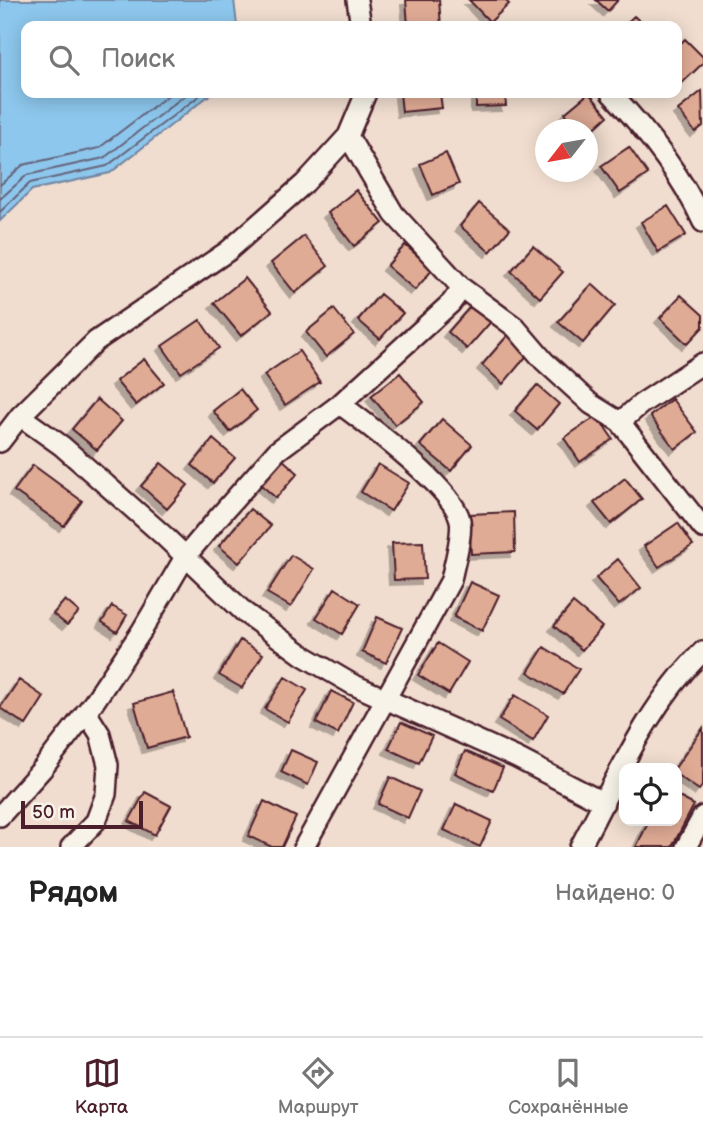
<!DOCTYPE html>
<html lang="ru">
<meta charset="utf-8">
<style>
:root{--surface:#fff;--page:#f6f6f6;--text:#222;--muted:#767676;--line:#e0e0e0;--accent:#4a1f2b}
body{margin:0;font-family:"Balsamiq Sans",sans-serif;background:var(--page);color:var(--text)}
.controls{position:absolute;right:21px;bottom:21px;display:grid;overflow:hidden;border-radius:14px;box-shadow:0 4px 18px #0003}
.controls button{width:63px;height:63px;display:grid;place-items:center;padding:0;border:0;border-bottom:2px solid var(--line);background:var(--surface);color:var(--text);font:35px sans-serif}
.compass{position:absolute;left:535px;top:119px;width:63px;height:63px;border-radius:50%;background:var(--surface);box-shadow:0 4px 18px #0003;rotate:239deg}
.scale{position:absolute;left:21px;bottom:18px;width:122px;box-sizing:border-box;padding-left:7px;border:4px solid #4a1f2b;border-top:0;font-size:19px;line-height:24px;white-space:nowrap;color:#4a1f2b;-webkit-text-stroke:5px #f7f3e8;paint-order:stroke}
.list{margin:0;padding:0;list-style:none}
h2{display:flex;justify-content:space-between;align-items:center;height:91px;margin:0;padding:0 28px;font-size:30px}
h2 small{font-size:23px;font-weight:400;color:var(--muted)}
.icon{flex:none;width:38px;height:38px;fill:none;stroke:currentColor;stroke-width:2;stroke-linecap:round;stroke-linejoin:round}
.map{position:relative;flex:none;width:703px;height:847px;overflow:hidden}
.search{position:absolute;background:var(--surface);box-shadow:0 4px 18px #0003;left:21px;right:21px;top:21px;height:77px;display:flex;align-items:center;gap:18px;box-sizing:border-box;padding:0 24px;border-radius:14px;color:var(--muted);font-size:26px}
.sheet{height:189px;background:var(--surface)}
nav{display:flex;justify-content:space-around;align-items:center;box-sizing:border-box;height:98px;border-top:2px solid var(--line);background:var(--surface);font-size:19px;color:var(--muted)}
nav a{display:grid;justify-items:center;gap:4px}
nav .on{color:var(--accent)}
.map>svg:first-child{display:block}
.water{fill:#8dc7ed;stroke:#72849f;stroke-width:2}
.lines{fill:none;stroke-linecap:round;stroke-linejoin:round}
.shore{stroke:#656279;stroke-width:2}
.building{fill:#e0ab95;stroke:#4a1f2b;stroke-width:2;filter:url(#shadow)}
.minor-casing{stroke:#4a1f2b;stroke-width:24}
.minor{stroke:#f7f3e8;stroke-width:19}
</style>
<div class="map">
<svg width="703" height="847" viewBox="0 0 703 847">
<defs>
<filter id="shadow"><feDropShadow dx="-5" dy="5" stdDeviation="0" flood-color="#0004"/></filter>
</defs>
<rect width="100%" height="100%" fill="#f0ddcf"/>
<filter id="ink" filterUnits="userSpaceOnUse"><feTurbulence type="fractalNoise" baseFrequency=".0143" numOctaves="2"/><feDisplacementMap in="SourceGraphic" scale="14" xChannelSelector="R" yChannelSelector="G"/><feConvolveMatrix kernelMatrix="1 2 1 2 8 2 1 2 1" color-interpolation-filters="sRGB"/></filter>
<g filter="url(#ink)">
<!-- water -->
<path class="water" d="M0,0H234L237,26H26V93H212L110,173L32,190L0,221Z"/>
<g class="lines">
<!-- shore -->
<path class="shore" d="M0,185L23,165L99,148L171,93
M0,199L27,175L104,158L188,93
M0,212L30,183L107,166L203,93"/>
</g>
<!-- building -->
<path class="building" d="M406,0H439L441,26H408Z
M469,0H505L509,4L490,22Z
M596,0H618L608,11Z
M634,16L645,26H623Z
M685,39L703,57V63L682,83L677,77V47Z
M702,91L703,126L695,132L678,110Z
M400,93H440L442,108L402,112Z
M476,93H505L506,106L476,107Z
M589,93L608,116L588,134V130H579L565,113Z
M629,147L648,174L620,193L601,166Z
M446,153L459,184L433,195L420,164Z
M356,190L383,223L354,246L328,213Z
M479,203L510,229L490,252L460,226Z
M668,206L686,235L658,252L641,222Z
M304,236L328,266L295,293L271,263Z
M405,245L433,269L415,290L387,266Z
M533,246L563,272L540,298L511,271Z
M245,278L272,311L241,336L214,303Z
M592,284L615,305L583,343L558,322Z
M380,294L403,313L380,339L358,320Z
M681,295L703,315V327L687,344L660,318Z
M476,300L495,317L467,349L448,332Z
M334,309L354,334L326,357L306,332Z
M200,320L219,348L181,373L162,346Z
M508,335L529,353L503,384L482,365Z
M299,351L320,382L285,405L264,375Z
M144,359L164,383L136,405L116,381Z
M400,373L424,402L395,425L371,396Z
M537,385L559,404L537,430L515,411Z
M240,389L257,410L230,432L213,411Z
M97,399L122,421L97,450L72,429Z
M672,399L697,432L675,449L650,416Z
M597,416L613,439L580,462L564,438Z
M442,419L472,445L451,471L420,445Z
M213,439L235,458L213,483L192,465Z
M282,459L298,473L276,498L260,484Z
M161,463L188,485L167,509L141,486Z
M378,464L409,483L391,511L361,492Z
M33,465L82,501L64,526L14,491Z
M625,478L642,499L611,524L594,503Z
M250,509L271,526L239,563L219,546Z
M514,512L515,552L471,554L469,514Z
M678,523L693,545L659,567L644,546Z
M423,542L425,579L394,580L392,543Z
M291,555L314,569L291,607L267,593Z
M618,559L641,588L619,605L596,578Z
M470,582L499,595L482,631L454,617Z
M335,588L360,604L342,634L316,618Z
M65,600L79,612L67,625L53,614Z
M573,603L602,627L582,650L554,626Z
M112,606L127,615L117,632L102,622Z
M377,617L402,628L386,663L362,652Z
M240,640L263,654L242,688L219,675Z
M438,643L468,662L449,694L418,675Z
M544,647L579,669L563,694L528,672Z
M285,677L307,690L288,722L265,709Z
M19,680L44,697L26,725L0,708Z
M331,691L353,702L338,734L316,723Z
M173,692L186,737L147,748L134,703Z
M515,695L548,715L533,741L499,720Z
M401,722L432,736L419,763L388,749Z
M703,728V785L699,790L677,775L675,768Z
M291,750L318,762L308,785L281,772Z
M465,751L503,768L493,791L455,773Z
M390,777L420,791L408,818L378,804Z
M145,792L171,806L155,835L129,821Z
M677,796L694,805L672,847H636L649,821H677Z
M264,801L296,817L282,847H272L248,836Z
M456,804L492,821L480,847L444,830Z"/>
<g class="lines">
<defs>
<path id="minor" d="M357,0L361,26
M611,93C647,131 681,174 703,222
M348,136L394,214L462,288L515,327L544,361L591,404L620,422L703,528
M20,416L62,446L163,535L245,613L304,656L352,684L517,758L604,803
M620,422L641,404L703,363
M0,442L20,416L96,341L228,251L305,183L348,136L366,93
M0,816L43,768L94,702L141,632L185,557L217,519L277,451L340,404L451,303L462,288
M71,847L96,821L106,794L108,765L100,734L86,712
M304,847L451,580C454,564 463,535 460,520C454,489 367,424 340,404
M580,847C617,778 647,706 703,651
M686,847L703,816"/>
</defs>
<!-- minor casing -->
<use href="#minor" class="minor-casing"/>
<!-- minor -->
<use href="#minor" class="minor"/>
</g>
</g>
</svg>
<div class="controls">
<button><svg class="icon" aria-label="locate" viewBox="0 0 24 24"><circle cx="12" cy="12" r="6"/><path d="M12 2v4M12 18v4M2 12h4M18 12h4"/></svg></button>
</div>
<svg class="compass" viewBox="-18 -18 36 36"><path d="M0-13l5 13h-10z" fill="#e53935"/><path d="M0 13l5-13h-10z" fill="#767676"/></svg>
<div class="scale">50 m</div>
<div class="search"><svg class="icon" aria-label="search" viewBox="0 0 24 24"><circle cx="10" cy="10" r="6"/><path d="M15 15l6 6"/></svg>Поиск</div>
</div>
<section class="sheet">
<h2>Рядом<small>Найдено: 0</small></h2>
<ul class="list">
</ul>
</section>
<nav>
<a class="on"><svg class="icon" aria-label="map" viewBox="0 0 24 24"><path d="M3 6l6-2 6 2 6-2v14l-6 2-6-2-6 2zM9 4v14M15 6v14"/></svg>Карта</a>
<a><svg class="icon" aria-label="directions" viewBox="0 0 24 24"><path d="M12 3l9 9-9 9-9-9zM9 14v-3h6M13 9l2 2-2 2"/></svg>Маршрут</a>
<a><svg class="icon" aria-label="saved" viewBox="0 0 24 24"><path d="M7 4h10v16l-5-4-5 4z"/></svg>Сохранённые</a>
</nav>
